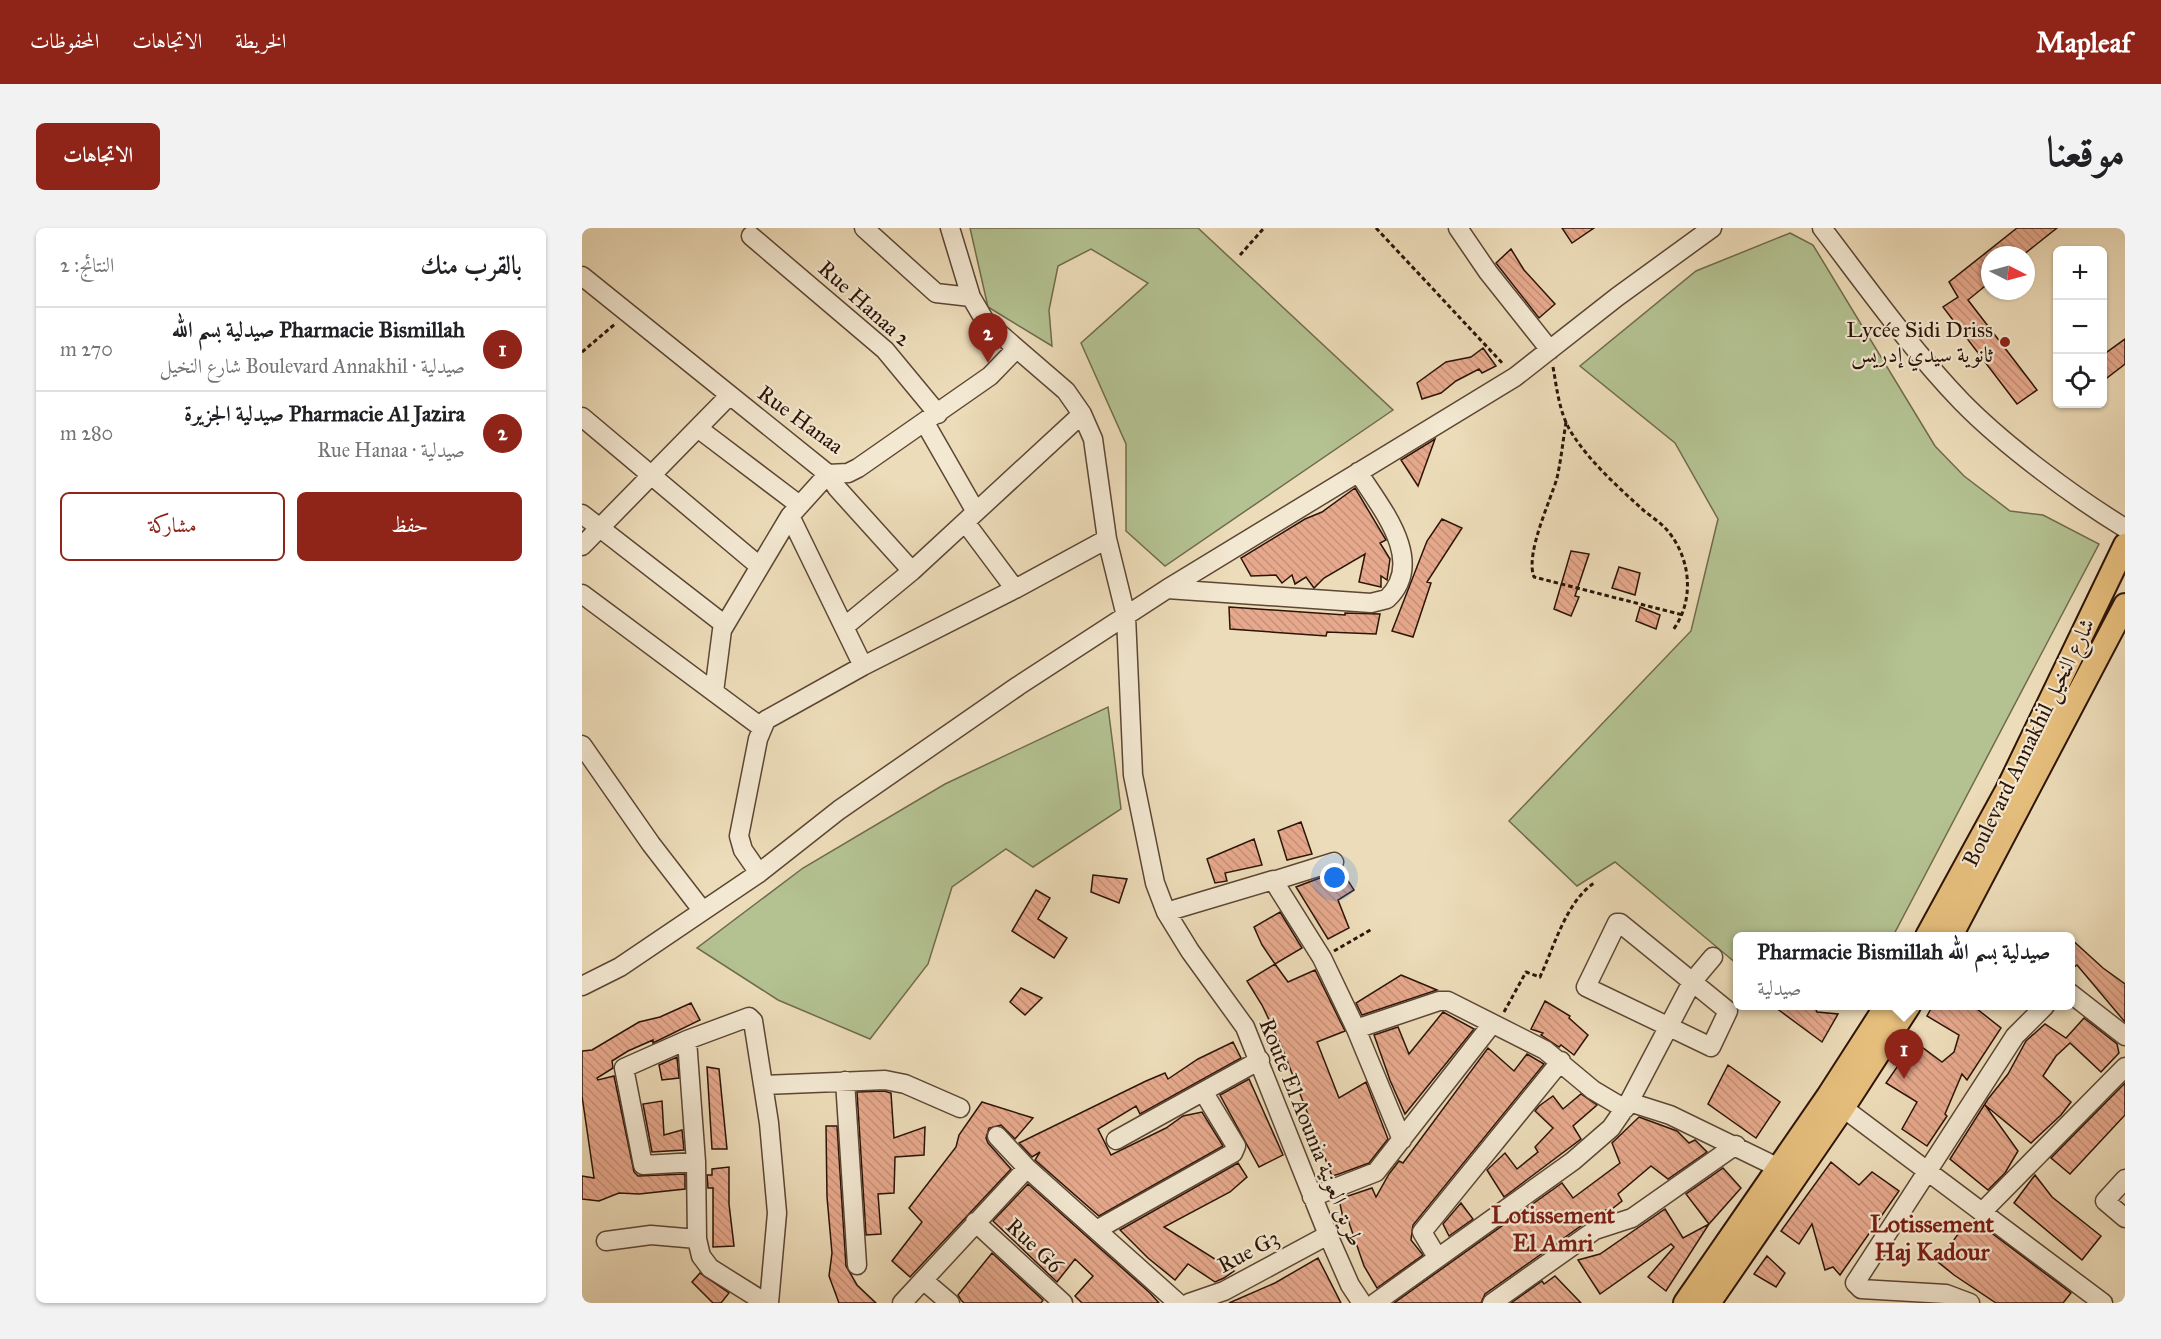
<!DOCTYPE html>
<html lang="ar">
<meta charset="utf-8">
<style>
:root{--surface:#fff;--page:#f2f2f2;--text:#202124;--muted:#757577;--line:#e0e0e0;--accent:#8f2418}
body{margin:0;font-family:"IM FELL Great Primer",Amiri,serif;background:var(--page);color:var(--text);direction:rtl}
.controls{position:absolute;right:18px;top:18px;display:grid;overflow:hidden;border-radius:9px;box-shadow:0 2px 4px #0004}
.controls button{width:54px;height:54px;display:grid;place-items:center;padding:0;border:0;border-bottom:2px solid var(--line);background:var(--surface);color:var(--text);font:30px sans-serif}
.compass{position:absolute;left:1399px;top:18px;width:54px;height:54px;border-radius:50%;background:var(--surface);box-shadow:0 2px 4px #0004;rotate:96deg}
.you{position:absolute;left:753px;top:650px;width:21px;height:21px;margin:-15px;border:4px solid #fff;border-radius:50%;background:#1a73e8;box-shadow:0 0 0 9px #1a73e833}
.badge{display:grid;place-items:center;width:39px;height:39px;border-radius:50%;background:var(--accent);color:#fff;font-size:20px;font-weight:700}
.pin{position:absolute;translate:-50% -50px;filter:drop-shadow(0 2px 3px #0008)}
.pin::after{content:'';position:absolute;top:32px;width:21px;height:18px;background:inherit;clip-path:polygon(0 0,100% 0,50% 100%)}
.popup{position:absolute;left:1151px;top:704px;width:342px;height:78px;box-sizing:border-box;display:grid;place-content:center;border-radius:9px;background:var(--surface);filter:drop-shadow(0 2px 4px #0005);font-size:20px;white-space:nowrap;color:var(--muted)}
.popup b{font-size:22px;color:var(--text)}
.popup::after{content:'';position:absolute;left:50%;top:100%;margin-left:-12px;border:12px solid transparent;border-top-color:var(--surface)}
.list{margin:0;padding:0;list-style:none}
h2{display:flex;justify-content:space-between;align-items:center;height:78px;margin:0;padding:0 24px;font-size:26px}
h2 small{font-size:20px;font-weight:400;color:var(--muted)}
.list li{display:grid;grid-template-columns:39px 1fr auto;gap:18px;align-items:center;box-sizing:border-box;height:84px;padding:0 24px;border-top:2px solid var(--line)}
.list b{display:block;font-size:22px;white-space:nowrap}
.list p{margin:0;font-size:20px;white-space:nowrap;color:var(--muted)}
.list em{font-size:20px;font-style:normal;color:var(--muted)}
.actions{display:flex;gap:12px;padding:18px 24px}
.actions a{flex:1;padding:14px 0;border:2px solid var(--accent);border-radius:9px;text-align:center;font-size:21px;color:var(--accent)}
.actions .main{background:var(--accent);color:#fff}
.icon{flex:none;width:33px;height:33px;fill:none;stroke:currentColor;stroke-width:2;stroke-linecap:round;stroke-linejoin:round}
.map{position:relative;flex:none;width:1543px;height:1075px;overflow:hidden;direction:ltr;border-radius:9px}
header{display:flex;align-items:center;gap:36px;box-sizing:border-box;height:84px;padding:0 30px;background:var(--accent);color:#fff}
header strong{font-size:28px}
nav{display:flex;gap:33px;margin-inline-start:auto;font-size:21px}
.intro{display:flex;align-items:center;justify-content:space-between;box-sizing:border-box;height:144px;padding:0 36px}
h1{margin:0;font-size:42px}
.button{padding:15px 27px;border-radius:9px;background:var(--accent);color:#fff;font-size:21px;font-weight:700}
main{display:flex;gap:36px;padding:0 36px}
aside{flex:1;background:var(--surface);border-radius:9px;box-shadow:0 2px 4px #0004}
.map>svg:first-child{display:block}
.grass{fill:#b4c292;stroke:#706b4d;stroke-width:1.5}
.building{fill:url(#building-back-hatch);stroke:#2c1408;stroke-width:1.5}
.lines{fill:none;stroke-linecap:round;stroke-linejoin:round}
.minor-casing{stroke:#5c4634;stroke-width:21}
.major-casing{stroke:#2c1408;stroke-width:26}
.path{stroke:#2c1408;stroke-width:3;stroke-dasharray:4.5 3;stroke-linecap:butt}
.minor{stroke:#f3e8d2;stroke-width:18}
.major{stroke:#e6be7c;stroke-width:22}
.poi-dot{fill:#8f2418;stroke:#f3e8d2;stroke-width:2}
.labels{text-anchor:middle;stroke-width:4.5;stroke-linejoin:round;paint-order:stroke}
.street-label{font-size:22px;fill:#2c1408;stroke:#f3e8d2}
.poi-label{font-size:22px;fill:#2c1408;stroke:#f3e8d2;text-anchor:end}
.neighbourhood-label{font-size:24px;font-weight:bold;fill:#7a1f14;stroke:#f3e8d2}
</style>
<header>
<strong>Mapleaf</strong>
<nav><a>الخريطة</a><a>الاتجاهات</a><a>المحفوظات</a></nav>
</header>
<div class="intro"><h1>موقعنا</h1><a class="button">الاتجاهات</a></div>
<main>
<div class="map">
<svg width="1543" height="1075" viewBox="0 0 1543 1075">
<defs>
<pattern id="building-back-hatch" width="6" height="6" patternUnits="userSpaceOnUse" patternTransform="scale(1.5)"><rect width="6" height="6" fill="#e7a98d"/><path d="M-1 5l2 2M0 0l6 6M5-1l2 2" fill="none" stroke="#c69178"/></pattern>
</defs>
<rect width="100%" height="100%" fill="#eddcb9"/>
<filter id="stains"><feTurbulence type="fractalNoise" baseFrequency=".00333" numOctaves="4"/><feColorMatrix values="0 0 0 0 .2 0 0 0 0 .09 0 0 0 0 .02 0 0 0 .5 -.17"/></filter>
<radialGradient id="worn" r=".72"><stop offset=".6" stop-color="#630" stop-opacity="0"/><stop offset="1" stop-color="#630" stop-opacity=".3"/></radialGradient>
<!-- grass -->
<path class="grass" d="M388,0H616L811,182L583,338L544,303V216L499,115L566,55L509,21L476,38L467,82L470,118L406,79Z
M1208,5L1231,17L1353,218L1382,248L1428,283L1461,287L1517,316L1311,708H1156L1155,736L1033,634L995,658L927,593L1109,403L1136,291L1093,215L998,138L1114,43Z
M526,479L539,581L451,639L424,621L370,659L346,736L288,811L196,772L115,720L221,640L363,556Z"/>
<!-- building -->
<path class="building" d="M980,0H1012L990,15Z
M1435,0H1475L1441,27H1408V54L1386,72L1455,162L1435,176L1361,79L1376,69L1367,54Z
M929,21L942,42L973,76L957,90L914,35Z
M1543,111V136L1521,153V127Z
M901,120L914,138L900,145L897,141L874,153L859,165L840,171L835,155L864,134L889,129Z
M853,211L836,258L819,232Z
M773,260L804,312L798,315L808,331L805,352L799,348V359L777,354L783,326L742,350L732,360L724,349L713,356L710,347L700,355L694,347L669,348L659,330L723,291L740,284Z
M860,291L880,300L845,354L849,355L831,409L810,403L845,313Z
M989,323L1007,326L993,368L997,369L989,388L972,381Z
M1037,339L1058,345L1053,367L1030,360Z
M647,379L763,387V385L798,386L794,406L745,404L744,408L648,401Z
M1058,379L1078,387L1074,401L1054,393Z
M719,594L730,626L705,632L696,603Z
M672,611L680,637L643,645L645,653L633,655L625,631Z
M759,642L772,662L756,672L767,700L746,711L714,659Z
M511,647L545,651L537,675L509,664Z
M454,662L468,670L456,691L485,710L472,730L430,703Z
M698,684L720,720L693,736L680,717L672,699Z
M1488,710L1521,740L1543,756V794L1495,737L1488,742Z
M693,736L706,754L733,742L763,803L735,814L757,870L784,854L806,911L787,935L757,946L750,948L699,817L680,777L665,753Z
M819,747L855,762L780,787L774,775Z
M439,760L460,770L443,787L428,774Z
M963,773L988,788L987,790L1006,807L992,827L979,817L977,819L959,807L961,805L949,801Z
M109,775L118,792L71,815V812L46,823L30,833L31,840L15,850L16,852L32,848L52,944L56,948L103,946V961L57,966L37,965L17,973L0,971V948L12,950L0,868V823L10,822L57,794L78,789Z
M1190,777H1232L1235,784L1256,786L1240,814Z
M1351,777H1390L1419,800L1385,852L1380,846L1363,886L1365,888L1345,918L1320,901L1335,874L1304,855L1320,832L1329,811L1360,834L1372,824L1377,807L1345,788Z
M861,784L892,801L823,886L807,850L808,852L792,807L816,799L827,826Z
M1502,790L1535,816L1537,825L1519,844L1488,815L1474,828L1461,848L1489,874L1479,887L1449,915L1403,877L1436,923L1423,945L1406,962L1368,931L1406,871L1426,846L1444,813L1463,796L1484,810Z
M651,814L659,830L558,886L554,878L516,901L529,927L584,900L601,888L620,884L641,918L517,988L453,932L458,924L450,929L437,915L564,853L583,845L586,851L616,831Z
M906,820L932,843L945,826L962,836L831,997L829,1012L841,1027L795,1060L782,1038L765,989L761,990L757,971L790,960L794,969L807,946L817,933L821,935Z
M95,829L97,850L80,852L77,837Z
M1146,837L1198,874L1174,910L1126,876Z
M125,839L137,841L145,921H130Z
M667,851L701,927L677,939L638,867Z
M1543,855V887L1488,946L1469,930Z
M302,863L309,865L312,910L343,899L342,927L313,929L312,965L296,966L299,1006L284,1007L275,864Z
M999,866L1015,877L991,898L999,911L922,969L905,942L923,925L935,941L956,924L953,919L971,900L953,883L957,878L971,868L981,881Z
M80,873L82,907L100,902L102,922L70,924L61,876Z
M400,874L451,890L433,911L419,897L407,900L404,910L406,915L429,941L328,1049L310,1033L340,994L327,980L374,919L377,907Z
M1057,889L1095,903L1107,915L1113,912L1125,924L1086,951L1069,938L1036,966L1040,973L1026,984L1024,982L1006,993L903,1066L899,1075H812L980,955L991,970L1038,935L1030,915Z
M244,898H255L264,1038L275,1057L294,1075H257L247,1048L250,1025L245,969Z
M1249,934L1277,957L1290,944L1317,963L1258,1047L1251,1039L1243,1042L1230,996L1217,1016L1199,1003Z
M656,935L665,949L648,964L582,999L652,1043L642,1050L633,1054L606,1036L593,1052L566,1030L538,1002Z
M147,939V976L152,1018L131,1019V960H126L125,947H130V941Z
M1141,940L1159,960L1127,996L1104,966Z
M1453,947L1470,969L1519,1008L1500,1032L1432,975Z
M446,956L568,1065L577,1075H500L493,1068L511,1048L493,1031L475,1054L411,993Z
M879,975L891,991L867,1008L861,996Z
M1083,981L1101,1010L1127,996L1084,1063L1066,1049L1092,1019L1089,1016L1018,1066L996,1032L1018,1026Z
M1384,995L1394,1003L1399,997L1489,1065L1481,1075H1414L1372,1047L1356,1034Z
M410,1025L461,1072L459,1075H382L379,1072L376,1067Z
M1185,1028L1203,1045L1194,1059L1172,1046Z
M736,1030L759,1075H647L693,1055Z
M118,1045L147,1065L139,1075H131L110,1054Z
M973,1048L999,1075H929L960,1053L962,1056Z"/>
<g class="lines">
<defs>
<path id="minor" d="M282,0L354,65L389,69
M368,0L389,69L403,93L484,163L500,186L511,211L525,311L544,388L551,547L573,655L584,684L608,723L663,799L746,1007L768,1057L780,1075
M876,0L906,44L968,122
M1240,0C1285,59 1329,121 1380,174C1422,217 1492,269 1543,300
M169,8L303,122L356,186
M0,48L246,246L266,245L276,240L408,148L434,121
M0,189L176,337
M343,195L394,284
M117,201L216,276
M0,286L143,397
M208,288L281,438
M383,294L433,361
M0,318L147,168
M585,361L789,375L805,371C845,333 798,279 776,244
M0,366L179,499
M262,399L330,343
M132,464L140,402L208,288L246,246L255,260L330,343L500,186
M0,517L69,616L120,682
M177,645L161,622L157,608L176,511L184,492L281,438L433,361L525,311
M691,653L752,634
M584,684L691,652L740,730L774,801L820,912
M1035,695H1038L1146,783L1129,819L1004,759Z
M0,758L38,739L177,645L257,582L436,458L585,361L933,149L1035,69L1130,0
M1488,765L1543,808
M774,801L857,773H866L963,822L1011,862L1043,881
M105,812L114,934L115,1011L119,1028L128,1040L184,1075
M263,853L275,1037
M182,857L303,852L323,856L378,880
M1252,873L1521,1075
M1047,874L1088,887L1197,940
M415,908L445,940L596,1075
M534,912L678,832
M114,934L61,937L42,840L105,812L167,789L171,793L187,895L195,985L187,1075
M1543,951L1523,973L1543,990
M730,969L794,944L910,796
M1401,983L1543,839
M393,994L481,1075
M516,1001L651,925L654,918L622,865
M24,1013L69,1007L115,1011
M855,1029L840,1004L979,833
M341,1052L368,1075
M320,1075L445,940
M607,1075L642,1063L746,1007
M793,1075L991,933L1029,900L1047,874L1110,754L1131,729
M910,1075L1013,1002L1050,990L1154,917
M1388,1075L1364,1066L1279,1061L1273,1055L1433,808L1463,778"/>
<path id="major" d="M1345,708L1425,562L1543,317
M1369,708L1543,377
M1103,1075L1246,868L1304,778
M1127,1075L1261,880L1327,778"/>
</defs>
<!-- minor casing -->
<use href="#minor" class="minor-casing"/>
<!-- major casing -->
<use href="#major" class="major-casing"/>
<!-- path -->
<path class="path" d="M794,0L922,137
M658,27L682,0
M0,124L33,96
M971,139C975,161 977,184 989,204C1007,233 1035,258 1060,281C1068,288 1078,294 1085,302C1109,330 1113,372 1091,402
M984,194C981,213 979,232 975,250C968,274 943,326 952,349L1101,387
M752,723L790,701
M922,784L944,744L958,749C972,719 984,674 1012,655"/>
<!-- minor -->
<use href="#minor" class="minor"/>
<!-- major -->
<use href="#major" class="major"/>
</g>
<!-- markers -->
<circle class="poi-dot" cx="1423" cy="114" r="6"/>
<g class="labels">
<!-- street labels -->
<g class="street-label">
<text transform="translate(283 75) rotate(42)" y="8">Rue Hanaa 2</text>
<text transform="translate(219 191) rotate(36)" y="8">Rue Hanaa</text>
<text transform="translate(1446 514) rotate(-64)" y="8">Boulevard Annakhil شارع النخيل</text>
<text transform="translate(730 904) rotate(68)" y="8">Route El Aounia طريق العونية</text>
<text transform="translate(453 1017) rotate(43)" y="8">Rue G6</text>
<text transform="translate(666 1023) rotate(-28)" y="8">Rue G3</text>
</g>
<!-- poi labels -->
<g class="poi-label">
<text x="1411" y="109">Lycée Sidi Driss<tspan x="1411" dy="25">ثانوية سيدي إدريس</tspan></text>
</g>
<!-- neighbourhood labels -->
<g class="neighbourhood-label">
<text x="971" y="995">Lotissement<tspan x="971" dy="28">El Amri</tspan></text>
<text x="1350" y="1004">Lotissement<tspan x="1350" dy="28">Haj Kadour</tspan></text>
</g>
</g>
<rect width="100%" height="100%" filter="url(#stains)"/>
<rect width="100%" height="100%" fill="url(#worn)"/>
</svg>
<div class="controls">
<button>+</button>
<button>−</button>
<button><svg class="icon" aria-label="locate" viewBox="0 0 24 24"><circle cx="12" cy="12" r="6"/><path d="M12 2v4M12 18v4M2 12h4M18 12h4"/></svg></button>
</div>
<svg class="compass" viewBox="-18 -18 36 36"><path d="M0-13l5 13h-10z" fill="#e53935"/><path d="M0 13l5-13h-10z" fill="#757577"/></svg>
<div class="you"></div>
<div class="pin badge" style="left:1322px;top:851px">1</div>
<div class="popup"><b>Pharmacie Bismillah صيدلية بسم الله</b>صيدلية</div>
<div class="pin badge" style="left:406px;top:135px">2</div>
</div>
<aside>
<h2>بالقرب منك<small>النتائج: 2</small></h2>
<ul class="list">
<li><span class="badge">1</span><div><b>Pharmacie Bismillah صيدلية بسم الله</b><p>صيدلية · Boulevard Annakhil شارع النخيل</p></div><em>270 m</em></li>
<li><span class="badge">2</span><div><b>Pharmacie Al Jazira صيدلية الجزيرة</b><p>صيدلية · Rue Hanaa</p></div><em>280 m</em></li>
</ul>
<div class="actions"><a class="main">حفظ</a><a>مشاركة</a></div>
</aside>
</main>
